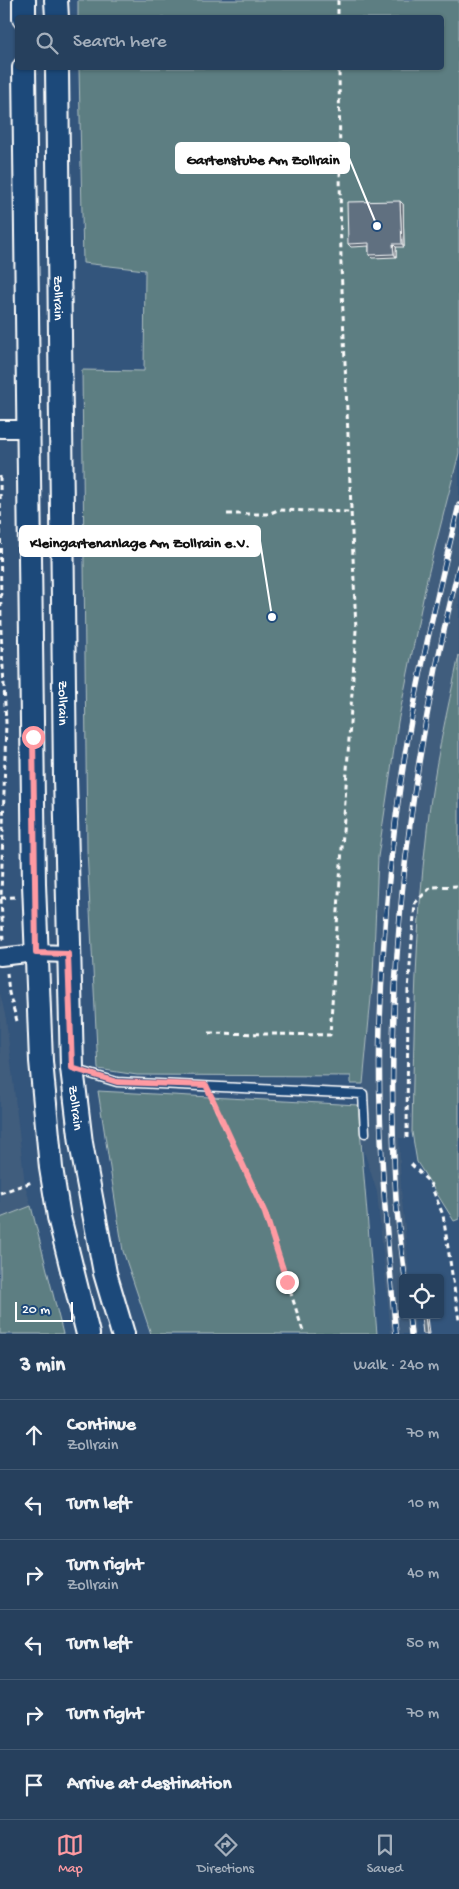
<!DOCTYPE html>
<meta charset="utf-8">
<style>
:root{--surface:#26405d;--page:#2e4763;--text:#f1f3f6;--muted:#a4afbc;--line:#425972;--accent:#ff9aa2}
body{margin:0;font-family:"Gochi Hand",sans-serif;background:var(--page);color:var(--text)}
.controls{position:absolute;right:15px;bottom:15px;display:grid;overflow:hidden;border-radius:5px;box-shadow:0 1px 4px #0004}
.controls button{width:45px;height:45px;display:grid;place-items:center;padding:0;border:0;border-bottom:1px solid var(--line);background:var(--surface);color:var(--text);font:25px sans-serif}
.scale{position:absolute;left:15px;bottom:12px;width:58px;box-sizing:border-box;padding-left:5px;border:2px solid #fff;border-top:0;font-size:14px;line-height:18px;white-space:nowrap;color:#fff;-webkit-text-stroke:4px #1f4a7a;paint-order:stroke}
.stop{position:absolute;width:15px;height:15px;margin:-11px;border:4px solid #ff9aa2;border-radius:50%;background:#fff}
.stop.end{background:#ff9aa2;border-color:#fff;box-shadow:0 1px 5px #0008}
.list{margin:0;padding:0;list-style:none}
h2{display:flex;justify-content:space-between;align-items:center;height:65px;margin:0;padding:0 20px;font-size:21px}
h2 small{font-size:16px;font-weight:400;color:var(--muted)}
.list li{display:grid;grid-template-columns:32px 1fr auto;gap:15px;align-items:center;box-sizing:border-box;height:70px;padding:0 20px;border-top:1px solid var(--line)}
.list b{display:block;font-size:19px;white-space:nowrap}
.list p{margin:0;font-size:16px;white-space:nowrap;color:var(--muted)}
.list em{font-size:16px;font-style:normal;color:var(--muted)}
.icon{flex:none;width:28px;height:28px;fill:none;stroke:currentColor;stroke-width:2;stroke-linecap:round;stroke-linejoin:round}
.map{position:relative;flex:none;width:459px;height:1334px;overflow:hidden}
.search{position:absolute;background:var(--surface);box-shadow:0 1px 4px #0004;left:15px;right:15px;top:15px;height:55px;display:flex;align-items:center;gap:12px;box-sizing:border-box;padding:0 18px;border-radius:5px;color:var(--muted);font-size:19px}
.sheet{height:485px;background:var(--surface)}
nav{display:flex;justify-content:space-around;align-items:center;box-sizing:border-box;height:70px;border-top:1px solid var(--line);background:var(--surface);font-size:14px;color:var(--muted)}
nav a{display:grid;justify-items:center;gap:2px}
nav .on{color:var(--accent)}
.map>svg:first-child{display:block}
.built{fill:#415d7d}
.green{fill:#5d7e82;stroke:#aebec0}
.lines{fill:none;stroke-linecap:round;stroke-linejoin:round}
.service-casing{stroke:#fff;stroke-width:11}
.minor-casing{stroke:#fff;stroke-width:20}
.secondary-casing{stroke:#fff;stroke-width:26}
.path{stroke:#fff;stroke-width:3;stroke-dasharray:5 4;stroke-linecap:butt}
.service{stroke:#1f4a7a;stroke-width:8}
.minor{stroke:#1f4a7a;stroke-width:16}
.secondary{stroke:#1f4a7a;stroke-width:22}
.rail-casing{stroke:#fff;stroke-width:5.5}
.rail{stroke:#1f4a7a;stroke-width:4;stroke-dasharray:11;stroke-linecap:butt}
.wall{fill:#53606e;stroke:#fff}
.shaded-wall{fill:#444e5a;stroke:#fff}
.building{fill:#617080;stroke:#fff}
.route{stroke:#ff9aa2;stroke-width:6}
.labels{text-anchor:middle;stroke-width:5;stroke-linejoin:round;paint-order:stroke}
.street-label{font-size:14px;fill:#fff;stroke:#1f4a7a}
.leader{fill:none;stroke:#fff;stroke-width:2}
.callout-dot{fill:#fff;stroke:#1f4a7a;stroke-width:2}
.callout{fill:#fff;stroke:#fff;stroke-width:2}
.callout-label{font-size:15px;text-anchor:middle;font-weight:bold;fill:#111}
</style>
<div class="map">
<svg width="459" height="1334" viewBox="0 0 459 1334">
<rect width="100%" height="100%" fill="#33557c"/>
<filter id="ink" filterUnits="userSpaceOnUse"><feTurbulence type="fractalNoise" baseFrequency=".02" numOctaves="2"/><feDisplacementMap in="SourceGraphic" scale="10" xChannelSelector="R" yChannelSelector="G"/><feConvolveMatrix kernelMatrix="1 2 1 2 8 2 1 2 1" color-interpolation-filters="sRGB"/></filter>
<g filter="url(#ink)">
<!-- built -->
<path class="built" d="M459,453V655L437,763L427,829L417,947L412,1132L407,1138H399L401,1191L410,1278H403V1315H414L416,1334H391L377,1192L357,1129L363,1084L373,976L378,857L398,722L427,579Z
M0,993L6,1019L25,1185L31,1206L0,1218Z"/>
<!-- green -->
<path class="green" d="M78,0H459V453L427,579L398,722L378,857L373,976L363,1084H351V1076L137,1075L98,1069L87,850L82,370L144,371L145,270L83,263L79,68H442V18H78Z
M459,655V1219L454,1221L417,1162L412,1132C414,1032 415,930 427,830C433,771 447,713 459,655Z
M98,1091L358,1105L377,1334H151L123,1251Z
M31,1206L63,1334H0V1218Z"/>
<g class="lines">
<defs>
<path id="service" d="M74,1069L117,1082L363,1094L365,1133"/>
<path id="minor" d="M0,429H29
M0,957L36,953L68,954"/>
<g id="secondary">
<path d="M24,0V18"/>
<path d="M56,0L57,18"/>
<path d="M24,68L34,884L41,1061L51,1168L59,1217L88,1334"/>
<path id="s1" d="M57,68L65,777L72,1068L81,1143L105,1273L123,1334"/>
</g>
</defs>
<!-- service casing -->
<use href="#service" class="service-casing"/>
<!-- minor casing -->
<use href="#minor" class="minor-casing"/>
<!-- secondary casing -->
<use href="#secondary" class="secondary-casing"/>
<!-- path -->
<path class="path" d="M338,0V18
M0,476L1,632L6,722L1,898L3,940
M227,514H268L278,510L351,512
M1,898L15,897
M7,973L9,993L17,1021
M209,1033L330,1035L356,630L341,265L339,68
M212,1100L265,1213L304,1334
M407,1138L408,990L415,903L431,887L459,886
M411,1164L430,1183L443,1215L459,1320
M0,1193L32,1182"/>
<!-- service -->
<use href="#service" class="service"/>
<!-- minor -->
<use href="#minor" class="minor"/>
<!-- secondary -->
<use href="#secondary" class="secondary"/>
<defs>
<path id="rail" d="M405,1278C402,1252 398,1225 396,1199C383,986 408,772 459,566
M409,1315L411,1334
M396,1334C386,1231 377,1127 380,1023C383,930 391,836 407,743C421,663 440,584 459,505"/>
</defs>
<!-- rail casing -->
<use href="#rail" class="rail-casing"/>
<!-- rail -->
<use href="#rail" class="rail"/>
</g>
<!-- wall -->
<path class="wall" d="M403,204L404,247H396V257L372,258L369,255V246L351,247L348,244Z"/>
<!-- shaded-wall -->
<path class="shaded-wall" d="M400,201L403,204L404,247L402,244Z
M393,244L396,247V257L394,254Z
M425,1315L427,1317L429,1334H427Z"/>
<!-- building -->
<path class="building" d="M400,201L402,244H393L394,254L369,255V243L348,244L347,202Z
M421,1315H425L427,1334H423Z"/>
</g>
<g class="lines" filter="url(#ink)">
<!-- route -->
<path class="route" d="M33,737L36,953L68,954L72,1068L117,1082L206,1085L265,1213L287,1282"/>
</g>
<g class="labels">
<!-- street labels -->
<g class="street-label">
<text dy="5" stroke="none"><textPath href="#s1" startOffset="230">Zollrain</textPath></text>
<text dy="5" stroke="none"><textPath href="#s1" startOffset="635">Zollrain</textPath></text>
<text dy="5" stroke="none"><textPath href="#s1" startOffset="1040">Zollrain</textPath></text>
</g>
</g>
<!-- callouts -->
<path class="leader" d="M377 226L349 158M272 617L260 541"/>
<g class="callout-dot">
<circle cx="377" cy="226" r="5"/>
<circle cx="272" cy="617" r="5"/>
</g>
<g class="callout">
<rect x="176" y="143" width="173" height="30" rx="5"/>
<rect x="20" y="526" width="240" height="30" rx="5"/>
</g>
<g class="callout-label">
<text x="263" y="164">Gartenstube Am Zollrain</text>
<text x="140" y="547">Kleingartenanlage Am Zollrain e.V.</text>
</g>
</svg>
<div class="controls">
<button><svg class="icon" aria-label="locate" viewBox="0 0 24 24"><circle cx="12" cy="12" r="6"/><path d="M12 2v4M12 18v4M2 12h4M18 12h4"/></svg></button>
</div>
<div class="scale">20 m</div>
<div class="stop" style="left:33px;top:737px"></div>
<div class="stop end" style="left:287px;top:1282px"></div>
<div class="search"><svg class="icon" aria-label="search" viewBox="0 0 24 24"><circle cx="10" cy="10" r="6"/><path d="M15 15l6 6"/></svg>Search here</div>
</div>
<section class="sheet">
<h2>3 min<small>Walk · 240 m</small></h2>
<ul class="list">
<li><svg class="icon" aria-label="ahead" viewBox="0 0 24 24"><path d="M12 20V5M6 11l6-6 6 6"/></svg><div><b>Continue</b><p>Zollrain</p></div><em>70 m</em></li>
<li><svg class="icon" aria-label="left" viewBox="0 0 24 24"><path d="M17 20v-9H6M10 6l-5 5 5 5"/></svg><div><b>Turn left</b></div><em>10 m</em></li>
<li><svg class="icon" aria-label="right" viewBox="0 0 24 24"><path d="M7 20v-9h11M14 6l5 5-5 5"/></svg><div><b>Turn right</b><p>Zollrain</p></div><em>40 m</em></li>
<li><svg class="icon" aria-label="left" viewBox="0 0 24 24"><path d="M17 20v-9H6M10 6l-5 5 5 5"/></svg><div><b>Turn left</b></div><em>50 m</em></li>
<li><svg class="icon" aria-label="right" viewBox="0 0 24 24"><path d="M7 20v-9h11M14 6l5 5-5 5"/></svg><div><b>Turn right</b></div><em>70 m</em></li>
<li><svg class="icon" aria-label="arrive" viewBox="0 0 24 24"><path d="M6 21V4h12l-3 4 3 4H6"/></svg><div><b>Arrive at destination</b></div></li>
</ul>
</section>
<nav>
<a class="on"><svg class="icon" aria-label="map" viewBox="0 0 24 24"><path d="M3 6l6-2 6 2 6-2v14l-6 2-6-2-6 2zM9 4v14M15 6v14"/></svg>Map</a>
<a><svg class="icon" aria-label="directions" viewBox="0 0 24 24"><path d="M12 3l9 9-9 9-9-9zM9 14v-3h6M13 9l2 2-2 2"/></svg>Directions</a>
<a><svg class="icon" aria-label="saved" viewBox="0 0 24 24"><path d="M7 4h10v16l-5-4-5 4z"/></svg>Saved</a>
</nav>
